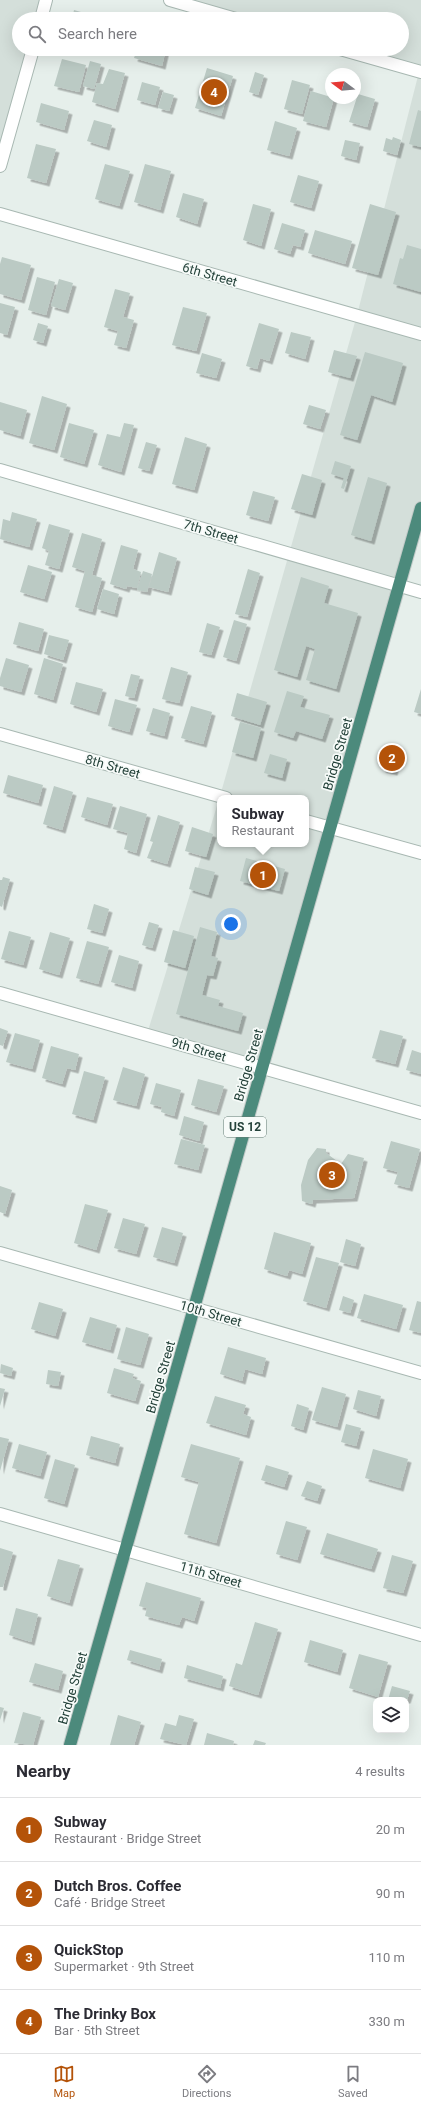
<!DOCTYPE html>
<meta charset="utf-8">
<style>
:root{--surface:#fff;--page:#f2f2f3;--text:#2b2b33;--muted:#7c7c81;--line:#e1e1e2;--accent:#b45309}
body{margin:0;font-family:Roboto,sans-serif;background:var(--page);color:var(--text)}
.controls{position:absolute;right:12px;bottom:12px;display:grid;overflow:hidden;border-radius:8px;box-shadow:0 4px 16px #0002}
.controls button{width:36px;height:36px;display:grid;place-items:center;padding:0;border:0;border-bottom:1px solid var(--line);background:var(--surface);color:var(--text);font:20px sans-serif}
.compass{position:absolute;left:325px;top:68px;width:36px;height:36px;border-radius:50%;background:var(--surface);box-shadow:0 4px 16px #0002;rotate:286deg}
.you{position:absolute;left:231px;top:924px;width:14px;height:14px;margin:-10px;border:3px solid #fff;border-radius:50%;background:#1a73e8;box-shadow:0 0 0 6px #1a73e833}
.badge{display:grid;place-items:center;width:26px;height:26px;border-radius:50%;background:var(--accent);color:#fff;font-size:13px;font-weight:700}
.pin{position:absolute;translate:-50% -50%;border:2px solid #fff;box-shadow:0 1px 4px #0006}
.popup{position:absolute;left:217px;top:795px;width:92px;height:52px;box-sizing:border-box;display:grid;place-content:center;border-radius:8px;background:var(--surface);filter:drop-shadow(0 1px 3px #0005);font-size:13px;white-space:nowrap;color:var(--muted)}
.popup b{font-size:15px;color:var(--text)}
.popup::after{content:'';position:absolute;left:50%;top:100%;margin-left:-8px;border:8px solid transparent;border-top-color:var(--surface)}
.list{margin:0;padding:0;list-style:none}
h2{display:flex;justify-content:space-between;align-items:center;height:52px;margin:0;padding:0 16px;font-size:17px}
h2 small{font-size:13px;font-weight:400;color:var(--muted)}
.list li{display:grid;grid-template-columns:26px 1fr auto;gap:12px;align-items:center;box-sizing:border-box;height:64px;padding:0 16px;border-top:1px solid var(--line)}
.list b{display:block;font-size:15px;white-space:nowrap}
.list p{margin:0;font-size:13px;white-space:nowrap;color:var(--muted)}
.list em{font-size:13px;font-style:normal;color:var(--muted)}
.icon{flex:none;width:22px;height:22px;fill:none;stroke:currentColor;stroke-width:2;stroke-linecap:round;stroke-linejoin:round}
.map{position:relative;flex:none;width:421px;height:1745px;overflow:hidden}
.search{position:absolute;background:var(--surface);box-shadow:0 4px 16px #0002;left:12px;right:12px;top:12px;height:44px;display:flex;align-items:center;gap:10px;box-sizing:border-box;padding:0 14px;border-radius:22px;color:var(--muted);font-size:15px}
.sheet{height:308px;background:var(--surface)}
nav{display:flex;justify-content:space-around;align-items:center;box-sizing:border-box;height:56px;border-top:1px solid var(--line);background:var(--surface);font-size:11px;color:var(--muted)}
nav a{display:grid;justify-items:center;gap:2px}
nav .on{color:var(--accent)}
.map>svg:first-child{display:block}
.built{fill:#d4dfda;fill-rule:evenodd}
.building{fill:#bbcac4;filter:url(#shadow)}
.lines{fill:none;stroke-linecap:round;stroke-linejoin:round}
.minor-casing{stroke:#a8b8b2;stroke-width:14}
.tertiary-casing{stroke:#a8b8b2;stroke-width:14}
.trunk-casing{stroke:#c2cac8;stroke-width:14}
.minor{stroke:#fff;stroke-width:12}
.tertiary{stroke:#fff;stroke-width:12}
.trunk{stroke:#4c8a7c;stroke-width:12}
.labels{text-anchor:middle;stroke-width:3.5;stroke-linejoin:round;paint-order:stroke}
.shield{fill:#f7fbf9;stroke:#637a73;stroke-width:1}
.shield-label{font-size:12px;font-weight:bold;fill:#24423a}
.street-label{font-size:13px;fill:#24423a;stroke:#f7fbf9}
</style>
<div class="map">
<svg width="421" height="1745" viewBox="0 0 421 1745">
<defs>
<filter id="shadow"><feDropShadow dx="3.5" dy="3.5" stdDeviation="0" flood-color="#0004"/></filter>
</defs>
<rect width="100%" height="100%" fill="#e6efeb"/>
<!-- built -->
<path class="built" d="M0,0H46L41,19H19V49H33L0,166Z
M170,0H421V508L262,1067L147,1034L220,796L357,315L419,72L340,49H402V19H236ZM220,798H306V844H220Z"/>
<!-- building -->
<path class="building" d="M74,10L95,16L94,19H72Z
M137,49H166L162,66L134,58Z
M62,59L86,65L79,92L54,86Z
M90,61L101,64L94,89L83,86Z
M207,68L233,76L221,116L195,108Z
M109,69L125,73L115,109L92,102L97,83L103,84Z
M255,72L264,75L258,95L249,92Z
M292,80L310,85L302,114L284,109Z
M142,82L160,87L155,105L137,100Z
M311,91L334,98L326,127L303,121Z
M163,92L174,95L169,111L158,108Z
M358,94L375,99L367,127L349,122Z
M41,103L69,111L64,130L36,122Z
M418,110L421,111V147L409,144Z
M94,120L112,125L106,147L87,141Z
M275,121L297,128L289,156L267,150Z
M393,137L401,140L397,155L383,151L386,138L392,140Z
M345,140L360,143L356,160L341,156Z
M36,144L56,149L46,183L27,178Z
M105,164L130,171L119,206L95,199Z
M145,164L171,171L160,210L134,202Z
M298,175L319,181L311,208L290,202Z
M183,193L204,199L197,224L176,217Z
M253,204L271,209L261,246L243,240Z
M370,204L396,212L378,275L352,268Z
M282,223L305,230L300,247L293,245L290,254L274,249Z
M315,230L352,241L345,264L308,253Z
M407,245L421,249V292L393,284L400,258L403,259Z
M2,257L31,265L21,300L0,294V264Z
M37,277L55,282L46,315L28,310Z
M59,279L73,283L65,310L51,306Z
M115,289L130,293L123,317L134,320L126,348L114,345L118,331L104,327Z
M0,303L15,307L7,335L0,333Z
M183,307L207,313L196,351L172,345Z
M38,323L48,326L43,343L33,340Z
M259,323L279,329L269,361L260,358L257,369L246,366Z
M291,332L311,337L305,359L285,353Z
M334,350L357,356L350,378L328,372Z
M365,352L403,363L392,402L371,395L357,440L340,435Z
M202,353L222,359L216,378L196,373Z
M42,396L67,404L54,450L29,443Z
M0,402L27,410L20,436L0,430Z
M309,405L326,410L320,429L303,424Z
M69,423L94,430L84,464L60,457Z
M124,423L134,425L121,472L98,465L107,434L120,437Z
M185,437L207,444L194,490L172,484Z
M146,442L157,445L149,471L138,468Z
M335,461L351,466L344,489L341,488L344,478L331,474Z
M302,474L322,480L312,515L291,509Z
M368,477L387,483L371,541L351,535Z
M253,491L275,497L268,521L246,515Z
M12,512L37,519L29,547L0,539L3,519L10,521Z
M49,524L70,530L59,569L45,565L49,551L42,548Z
M82,533L102,539L92,575L102,578L92,612L75,607L85,571L72,567Z
M121,545L138,550L133,569L141,572L137,588L127,586L126,589L110,584Z
M159,552L177,558L168,592L149,587Z
M28,565L52,572L44,599L20,592Z
M248,569L260,573L247,617L235,614Z
M143,571L152,574L147,592L137,590Z
M301,577L329,586L324,603L358,613L336,689L306,680L315,649L306,646L297,677L274,670Z
M103,589L119,594L114,614L97,609Z
M234,620L247,624L236,661L223,657Z
M19,622L44,629L38,651L13,644Z
M207,623L220,627L211,655L199,652Z
M49,635L69,640L63,660L44,654Z
M6,658L29,665L21,692L0,686V678Z
M44,658L63,664L53,700L34,694Z
M171,667L188,672L179,703L162,699Z
M131,674L140,676L134,698L125,696Z
M76,682L103,689L96,712L70,704Z
M421,689V714L414,712Z
M287,691L304,696L300,707L330,715L322,739L296,731L293,738L274,732Z
M237,693L267,702L260,725L231,716Z
M115,699L137,705L129,732L108,726Z
M191,706L212,712L203,744L181,738Z
M153,708L170,713L164,736L146,731Z
M240,722L261,728L253,758L232,752Z
M390,743L401,746L394,772L382,769Z
M270,754L287,759L282,778L264,773Z
M8,775L43,785L38,803L3,793Z
M54,786L73,792L62,830L43,824Z
M87,797L113,804L107,825L81,817Z
M120,806L147,814L136,853L124,849L128,833L113,829Z
M158,815L180,822L167,864L147,858L153,842L150,841Z
M192,827L213,834L206,857L185,851Z
M246,858L285,869L279,891L240,881Z
M195,867L215,872L208,895L189,889Z
M3,877L10,879L2,907L0,906V880H2Z
M94,904L109,909L102,933L87,929Z
M149,922L159,925L152,948L142,945Z
M200,927L217,932L211,956L218,958L213,976L207,975L202,995L220,1000L218,1006L243,1013L238,1031L176,1014Z
M173,930L194,936L185,968L164,962Z
M9,931L31,937L23,965L1,959Z
M50,932L70,938L59,975L39,969Z
M87,941L109,947L98,984L76,978Z
M119,955L139,961L132,988L111,982Z
M0,1028L8,1031L3,1046L0,1045Z
M380,1030L403,1036L395,1064L372,1058Z
M15,1033L40,1040L32,1069L6,1062Z
M51,1046L79,1054L75,1070L67,1068L62,1084L42,1078Z
M412,1050L421,1053V1074L406,1070Z
M123,1067L145,1074L136,1106L113,1100Z
M84,1071L105,1077L93,1120L72,1114Z
M198,1079L224,1086L216,1112L191,1105Z
M156,1083L181,1090L174,1116L161,1112L162,1107L150,1104Z
M184,1116L204,1122L199,1141L179,1135Z
M181,1139L205,1145L198,1170L174,1164Z
M391,1141L420,1149L409,1188L394,1184L398,1172L383,1168Z
M317,1148L326,1149V1153L341,1164L348,1154L364,1158L354,1198L313,1200L312,1204L302,1201L301,1185L308,1160Z
M0,1186L12,1190L5,1214L0,1212Z
M85,1204L108,1210L96,1250L74,1243Z
M123,1218L145,1224L136,1254L114,1248Z
M162,1227L183,1233L174,1263L153,1257Z
M274,1232L311,1243L302,1274L289,1270L287,1276L264,1269Z
M346,1239L361,1244L355,1266L340,1262Z
M316,1257L339,1263L326,1308L303,1301Z
M364,1294L403,1305L396,1329L357,1318Z
M343,1296L354,1300L350,1313L339,1310Z
M417,1301L421,1302V1333L409,1330Z
M39,1302L63,1309L55,1336L31,1329Z
M90,1317L117,1325L110,1350L82,1342Z
M126,1327L149,1334L140,1365L117,1359Z
M228,1347L266,1358L262,1374L245,1369L242,1381L220,1374Z
M1,1364L13,1368L11,1376L0,1373Z
M114,1368L134,1374L132,1378L141,1381L135,1401L107,1393Z
M48,1370L61,1372L58,1386L46,1384Z
M322,1387L346,1394L337,1427L312,1420Z
M0,1388L5,1389L0,1406Z
M358,1390L381,1396L376,1416L353,1409Z
M215,1396L246,1405L243,1414L251,1417L246,1435L206,1423Z
M297,1404L309,1408L303,1430L291,1426Z
M346,1424L361,1428L356,1446L341,1442Z
M91,1436L120,1444L115,1463L86,1455Z
M0,1437L9,1439L0,1471Z
M19,1444L47,1452L40,1476L12,1468Z
M191,1444L240,1458L216,1543L184,1534L199,1482L181,1477Z
M373,1449L408,1459L400,1488L365,1478Z
M55,1459L75,1465L64,1504L44,1498Z
M266,1465L289,1472L284,1487L261,1480Z
M307,1481L322,1486L317,1501L301,1496Z
M286,1521L307,1527L297,1560L276,1554Z
M327,1533L378,1549L371,1569L320,1554Z
M0,1548L13,1552L3,1587H0Z
M392,1555L413,1561L403,1593L383,1588Z
M58,1559L80,1565L69,1603L47,1596Z
M146,1582L201,1598L194,1621L182,1617L179,1625L145,1616L147,1608L139,1606Z
M16,1608L38,1614L31,1642L9,1635Z
M255,1622L278,1629L258,1695L229,1686L236,1663L242,1665Z
M310,1640L343,1650L337,1672L304,1662Z
M130,1650L162,1659L159,1670L127,1660Z
M359,1654L388,1662L378,1697L349,1688Z
M35,1663L63,1671L58,1690L29,1682Z
M187,1665L223,1676L220,1688L184,1678Z
M392,1686L410,1691L407,1700H388Z
M0,1707L4,1708L0,1720Z
M23,1712L41,1717L33,1745L14,1743Z
M118,1715L141,1722L134,1745H110Z
M179,1715L194,1719L186,1745L160,1739L165,1723L176,1726Z
M207,1733L234,1741L233,1745H204Z
M255,1740L266,1743L265,1745H253Z"/>
<g class="lines">
<defs>
<path id="minor" d="M0,214L421,334
M0,470L421,592
M0,734L226,798
M306,821L421,853
M0,993L421,1113
M0,1253L421,1373
M0,1514L421,1635"/>
<path id="tertiary" d="M170,0L236,19
M41,19L46,0
M340,49L421,72
M0,166L33,49"/>
<path id="trunk" d="M70,1745L421,508"/>
</defs>
<!-- minor casing -->
<use href="#minor" class="minor-casing"/>
<!-- tertiary casing -->
<use href="#tertiary" class="tertiary-casing"/>
<!-- trunk casing -->
<use href="#trunk" class="trunk-casing"/>
<!-- minor -->
<use href="#minor" class="minor"/>
<!-- tertiary -->
<use href="#tertiary" class="tertiary"/>
<!-- trunk -->
<use href="#trunk" class="trunk"/>
</g>
<g class="labels">
<!-- shield labels -->
<rect class="shield" x="224" y="1117" width="42" height="20" rx="3"/>
<g class="shield-label">
<text x="245" y="1131">US 12</text>
</g>
<!-- street labels -->
<g class="street-label">
<text transform="translate(210 274) rotate(16)" y="5">6th Street</text>
<text transform="translate(211 531) rotate(16)" y="5">7th Street</text>
<text transform="translate(337 754) rotate(-74)" y="5">Bridge Street</text>
<text transform="translate(113 766) rotate(16)" y="5">8th Street</text>
<text transform="translate(199 1049) rotate(16)" y="5">9th Street</text>
<text transform="translate(248 1065) rotate(-74)" y="5">Bridge Street</text>
<text transform="translate(211 1313) rotate(16)" y="5">10th Street</text>
<text transform="translate(160 1377) rotate(-74)" y="5">Bridge Street</text>
<text transform="translate(211 1574) rotate(16)" y="5">11th Street</text>
<text transform="translate(72 1688) rotate(-74)" y="5">Bridge Street</text>
</g>
</g>
</svg>
<div class="controls">
<button><svg class="icon" aria-label="layers" viewBox="0 0 24 24"><path d="M12 4l9 5-9 5-9-5zM3 14l9 5 9-5"/></svg></button>
</div>
<svg class="compass" viewBox="-18 -18 36 36"><path d="M0-13l5 13h-10z" fill="#e53935"/><path d="M0 13l5-13h-10z" fill="#7c7c81"/></svg>
<div class="you"></div>
<div class="pin badge" style="left:263px;top:875px">1</div>
<div class="popup"><b>Subway</b>Restaurant</div>
<div class="pin badge" style="left:392px;top:758px">2</div>
<div class="pin badge" style="left:332px;top:1175px">3</div>
<div class="pin badge" style="left:214px;top:92px">4</div>
<div class="search"><svg class="icon" aria-label="search" viewBox="0 0 24 24"><circle cx="10" cy="10" r="6"/><path d="M15 15l6 6"/></svg>Search here</div>
</div>
<section class="sheet">
<h2>Nearby<small>4 results</small></h2>
<ul class="list">
<li><span class="badge">1</span><div><b>Subway</b><p>Restaurant · Bridge Street</p></div><em>20 m</em></li>
<li><span class="badge">2</span><div><b>Dutch Bros. Coffee</b><p>Café · Bridge Street</p></div><em>90 m</em></li>
<li><span class="badge">3</span><div><b>QuickStop</b><p>Supermarket · 9th Street</p></div><em>110 m</em></li>
<li><span class="badge">4</span><div><b>The Drinky Box</b><p>Bar · 5th Street</p></div><em>330 m</em></li>
</ul>
</section>
<nav>
<a class="on"><svg class="icon" aria-label="map" viewBox="0 0 24 24"><path d="M3 6l6-2 6 2 6-2v14l-6 2-6-2-6 2zM9 4v14M15 6v14"/></svg>Map</a>
<a><svg class="icon" aria-label="directions" viewBox="0 0 24 24"><path d="M12 3l9 9-9 9-9-9zM9 14v-3h6M13 9l2 2-2 2"/></svg>Directions</a>
<a><svg class="icon" aria-label="saved" viewBox="0 0 24 24"><path d="M7 4h10v16l-5-4-5 4z"/></svg>Saved</a>
</nav>
